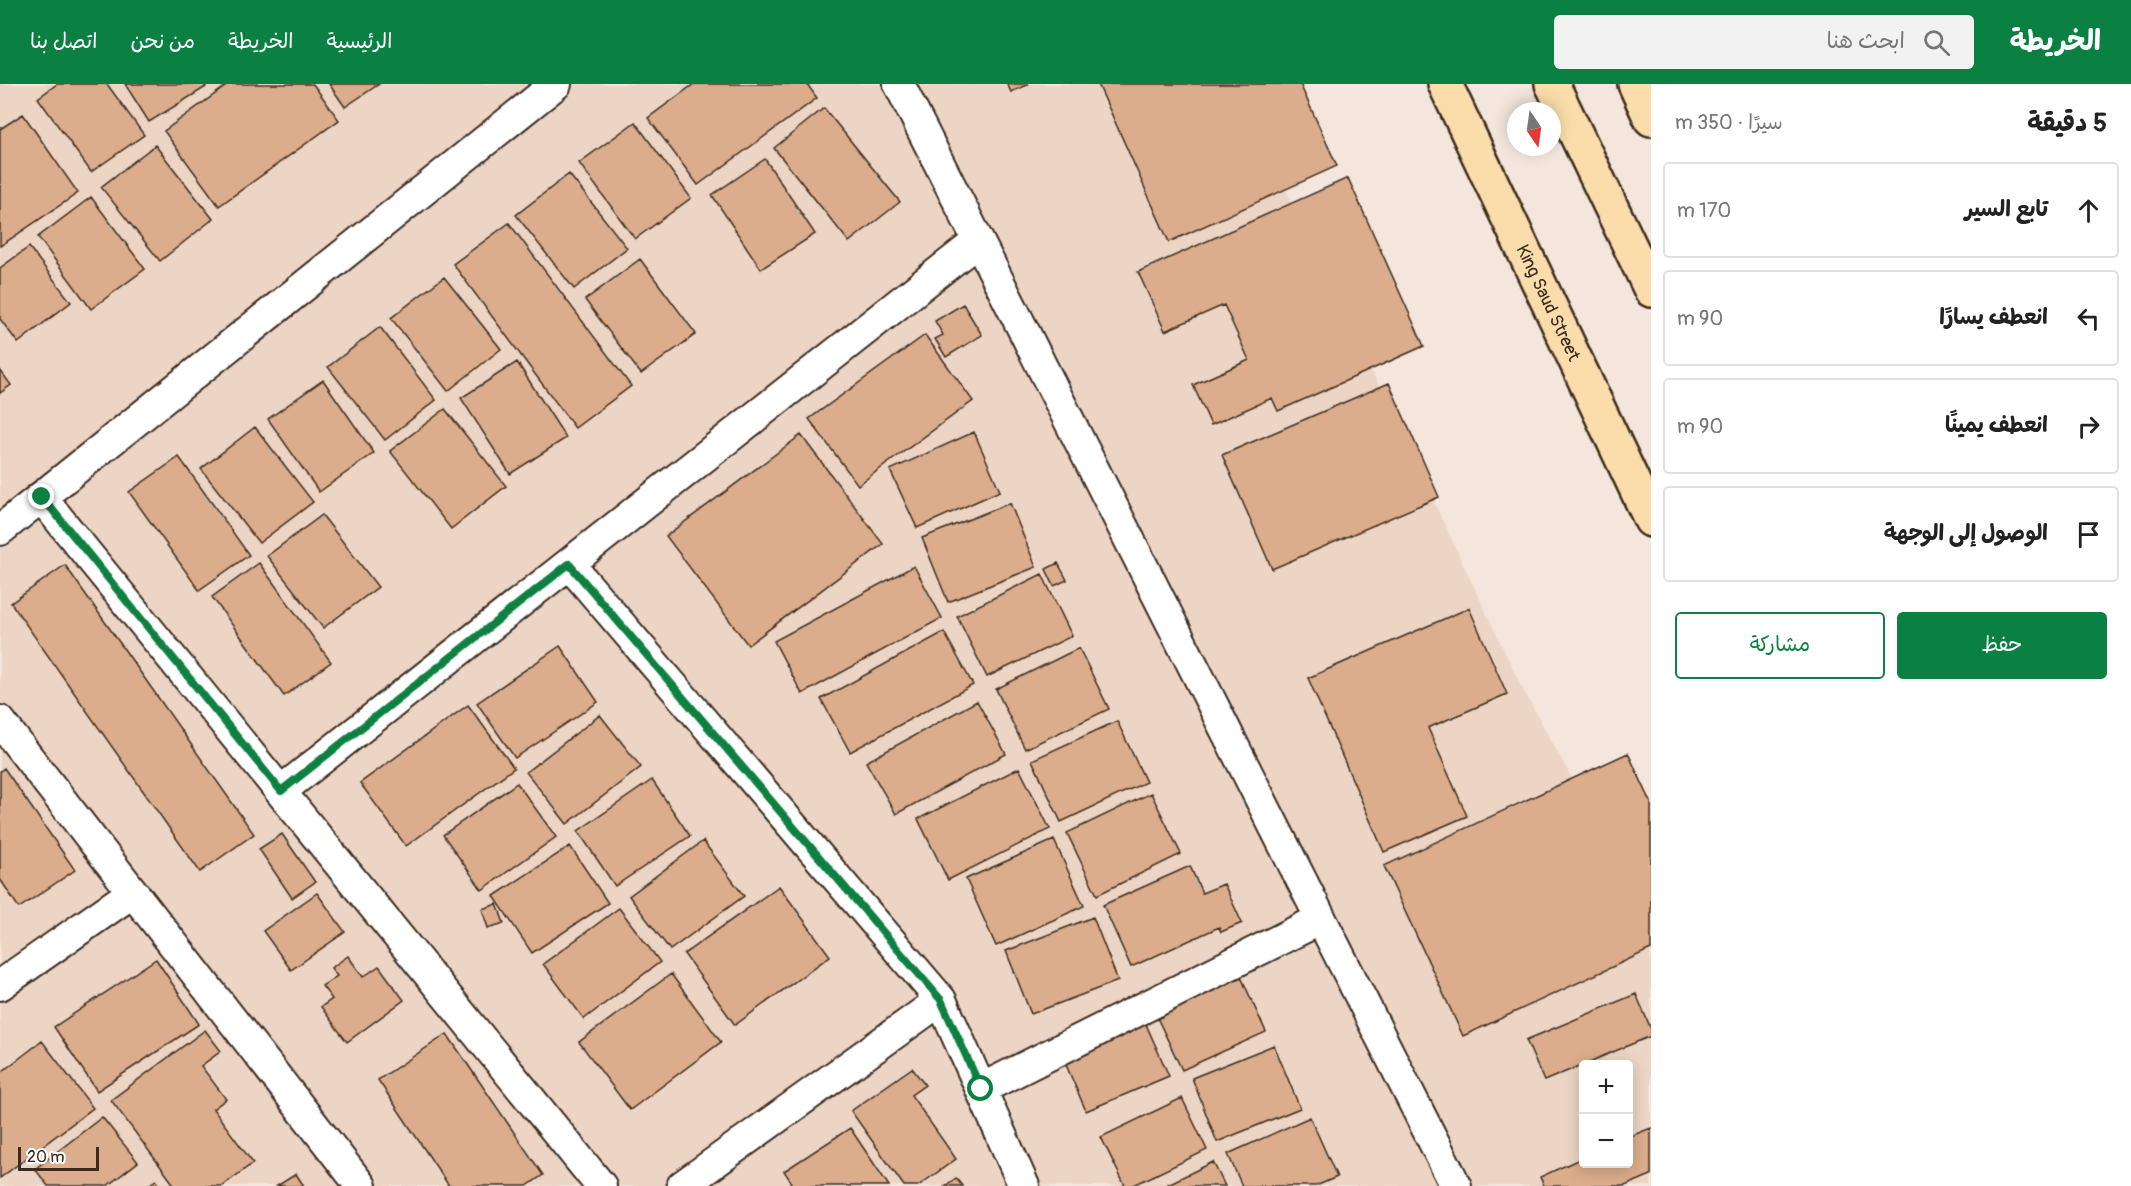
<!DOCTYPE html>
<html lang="ar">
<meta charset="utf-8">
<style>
:root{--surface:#fff;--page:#f2f2f2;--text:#222;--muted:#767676;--line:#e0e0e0;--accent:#0b8043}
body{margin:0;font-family:Pangolin,"Playpen Sans Arabic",sans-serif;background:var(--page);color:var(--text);direction:rtl}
.controls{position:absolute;right:18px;bottom:18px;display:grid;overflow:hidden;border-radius:6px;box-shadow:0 3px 15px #0003}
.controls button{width:54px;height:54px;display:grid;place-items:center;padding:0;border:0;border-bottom:2px solid var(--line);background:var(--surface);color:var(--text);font:30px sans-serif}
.compass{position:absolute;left:1507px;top:18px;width:54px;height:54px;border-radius:50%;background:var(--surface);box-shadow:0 3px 15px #0003;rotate:167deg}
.scale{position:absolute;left:18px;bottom:15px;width:81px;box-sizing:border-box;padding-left:6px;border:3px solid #3b2a1e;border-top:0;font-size:16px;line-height:21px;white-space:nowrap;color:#3b2a1e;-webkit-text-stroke:4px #fff;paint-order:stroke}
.stop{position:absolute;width:18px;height:18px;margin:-14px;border:4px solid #0b8043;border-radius:50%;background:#fff}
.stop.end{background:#0b8043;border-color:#fff;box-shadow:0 2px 6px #0008}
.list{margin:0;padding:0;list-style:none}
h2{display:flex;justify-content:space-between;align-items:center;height:78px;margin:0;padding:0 24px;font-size:26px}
h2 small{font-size:20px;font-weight:400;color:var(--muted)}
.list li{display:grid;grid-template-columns:39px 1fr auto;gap:18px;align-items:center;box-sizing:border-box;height:96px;margin:0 12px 12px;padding:0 12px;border:2px solid var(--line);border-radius:6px}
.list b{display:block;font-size:22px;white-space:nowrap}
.list em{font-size:20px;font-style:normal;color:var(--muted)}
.actions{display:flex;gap:12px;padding:18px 24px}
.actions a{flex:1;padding:14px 0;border:2px solid var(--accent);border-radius:6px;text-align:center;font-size:21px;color:var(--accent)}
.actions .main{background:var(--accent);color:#fff}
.icon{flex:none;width:33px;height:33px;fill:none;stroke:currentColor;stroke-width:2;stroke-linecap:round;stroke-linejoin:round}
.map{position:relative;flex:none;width:1651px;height:1102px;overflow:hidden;direction:ltr}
header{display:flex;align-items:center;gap:36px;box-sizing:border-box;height:84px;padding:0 30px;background:var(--accent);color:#fff}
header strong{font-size:28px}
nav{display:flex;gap:33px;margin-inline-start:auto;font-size:21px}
.search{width:420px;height:54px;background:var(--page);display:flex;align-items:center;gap:15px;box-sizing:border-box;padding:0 21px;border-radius:6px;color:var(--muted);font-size:22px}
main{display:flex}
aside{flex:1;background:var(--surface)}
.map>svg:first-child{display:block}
.built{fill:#ecd5c4;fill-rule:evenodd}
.building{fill:#dbad8c;stroke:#3b2a1e;stroke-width:1.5}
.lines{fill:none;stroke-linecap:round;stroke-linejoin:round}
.minor-casing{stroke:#3b2a1e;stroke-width:34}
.primary-casing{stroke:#3b2a1e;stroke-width:38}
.motorway-casing{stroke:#3b2a1e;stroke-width:38}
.minor{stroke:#fff;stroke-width:30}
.primary{stroke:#fbddab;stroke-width:33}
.motorway{stroke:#fbddab;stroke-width:33}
.route{stroke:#0b8043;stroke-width:8}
.labels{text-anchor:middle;stroke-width:6;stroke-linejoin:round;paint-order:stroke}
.street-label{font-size:18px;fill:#3b2a1e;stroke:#fff}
</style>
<header>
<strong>الخريطة</strong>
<div class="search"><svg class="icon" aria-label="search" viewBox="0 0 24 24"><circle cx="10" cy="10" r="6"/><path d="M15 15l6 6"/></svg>ابحث هنا</div>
<nav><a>الرئيسية</a><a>الخريطة</a><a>من نحن</a><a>اتصل بنا</a></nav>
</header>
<main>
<aside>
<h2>5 دقيقة<small>سيرًا · 350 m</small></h2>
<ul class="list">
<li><svg class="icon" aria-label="ahead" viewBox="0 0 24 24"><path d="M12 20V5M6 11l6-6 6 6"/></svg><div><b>تابع السير</b></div><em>170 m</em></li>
<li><svg class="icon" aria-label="left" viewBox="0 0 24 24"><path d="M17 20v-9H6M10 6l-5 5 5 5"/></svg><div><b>انعطف يسارًا</b></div><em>90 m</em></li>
<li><svg class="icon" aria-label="right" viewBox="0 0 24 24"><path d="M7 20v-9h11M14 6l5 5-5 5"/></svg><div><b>انعطف يمينًا</b></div><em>90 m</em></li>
<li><svg class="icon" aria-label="arrive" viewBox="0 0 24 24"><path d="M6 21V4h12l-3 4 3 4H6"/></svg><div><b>الوصول إلى الوجهة</b></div></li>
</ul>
<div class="actions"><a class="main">حفظ</a><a>مشاركة</a></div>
</aside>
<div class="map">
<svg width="1651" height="1102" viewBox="0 0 1651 1102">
<rect width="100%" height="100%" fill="#f4e6dc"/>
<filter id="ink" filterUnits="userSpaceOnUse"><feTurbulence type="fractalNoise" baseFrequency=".0167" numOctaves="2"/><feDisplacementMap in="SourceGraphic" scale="12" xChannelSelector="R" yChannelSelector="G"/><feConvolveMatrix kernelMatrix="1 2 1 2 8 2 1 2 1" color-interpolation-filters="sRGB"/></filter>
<g filter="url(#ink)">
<!-- built -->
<path class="built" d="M0,0H1236L1520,600L1651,838V1102H0ZM1584,980H1628V1080H1584Z"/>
<!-- building -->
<path class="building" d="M57,0H107L144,51L91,88L38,14Z
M125,0H204L206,3L149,38Z
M229,0H313L339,36L219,122L164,47Z
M329,0H379L345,23Z
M694,0H807L817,14L698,101L648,34Z
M1007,0H1029L1011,8Z
M1098,0H1300L1337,82L1169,158Z
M824,24L900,118L849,158L774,64Z
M23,30L78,109L0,162V45Z
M635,38L691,114L635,155L579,79Z
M155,61L213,135L160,177L101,103Z
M765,75L815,150L761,185L712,111Z
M569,90L627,164L574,205L516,131Z
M1348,94L1424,262L1278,327L1272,314L1211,341L1193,301L1249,276L1224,221L1165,247L1138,188Z
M91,113L145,185L91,225L38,153Z
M509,139L631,302L575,344L453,180Z
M29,163L71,218L18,259L0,235V184Z
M640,175L696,250L641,290L585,216Z
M444,193L501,265L448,307L391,234Z
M963,220L982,251L946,273L935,255L943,251L935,237Z
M380,243L436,316L385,356L328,283Z
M925,251L973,317L858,401L809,335Z
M517,278L566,354L510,390L461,314Z
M0,286L11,301L0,309Z
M323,296L374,369L319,408L268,335Z
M1389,299L1439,413L1272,485L1222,371Z
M445,325L506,402L451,445L390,367Z
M255,343L313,418L259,459L201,385Z
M974,348L1000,407L917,444L890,386Z
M801,351L883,460L748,561L666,452Z
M179,373L249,471L199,506L129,408Z
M1010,419L1036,483L948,518L922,454Z
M322,431L378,503L323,544L267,472Z
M259,479L331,578L284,612L212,513Z
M1058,479L1067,496L1054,502L1046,485Z
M65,481L254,750L200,788L11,519Z
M914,482L942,534L802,610L774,557Z
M1042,490L1072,552L987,593L957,532Z
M1469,524L1507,610L1428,644L1467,732L1384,768L1308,594Z
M944,548L973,601L850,668L821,615Z
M560,562L598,618L515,674L477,619Z
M1079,564L1109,625L1025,665L996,605Z
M977,617L1006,670L896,730L866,678Z
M468,621L514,684L406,762L360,699Z
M600,631L641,683L567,740L526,688Z
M1117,637L1146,698L1061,738L1032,676Z
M1628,669L1651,718V865L1463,952L1384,782Z
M4,684L75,786L19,824L0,795V687Z
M1019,684L1050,745L948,796L918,735Z
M652,696L690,752L615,802L578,747Z
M517,699L556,753L482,806L443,751Z
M1151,709L1181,770L1097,811L1067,749Z
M282,750L315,798L292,814L259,765Z
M1054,756L1084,822L996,862L966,795Z
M703,757L744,812L670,866L629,812Z
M570,762L608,819L532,869L494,812Z
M1190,782L1202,809L1224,800L1242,839L1221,848L1219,843L1131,883L1103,821Z
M779,802L830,872L735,941L684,870Z
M317,809L345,848L291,886L263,847Z
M497,820L504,839L488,844L482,825Z
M619,824L660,878L584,935L543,880Z
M1093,833L1118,897L1031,930L1006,867Z
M348,872L363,893L379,882L404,916L347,958L321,923L332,915L322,902L337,892L331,884Z
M156,875L199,940L97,1007L54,943Z
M1237,884L1266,948L1182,986L1152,923Z
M671,890L721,958L630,1026L579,958Z
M1636,910L1651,945V952L1544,997L1526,956Z
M1145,938L1169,992L1086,1027L1063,974Z
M205,946L221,967L201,982L226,1015L213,1025L253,1079L222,1102H175L111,1016Z
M447,950L543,1091L527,1102H449L378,996Z
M42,957L93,1024L0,1094V989Z
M1274,961L1300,1024L1217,1058L1192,994Z
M912,984L925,1001L911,1011L956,1075L918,1102H904L851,1027Z
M1182,1014L1207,1066L1132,1102H1125L1101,1053Z
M102,1033L138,1078L107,1102H48L35,1085Z
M1310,1033L1337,1093L1316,1102H1242L1228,1070Z
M850,1044L889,1102H794L784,1087Z
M1651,1044V1091L1625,1102H1544L1540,1093L1584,1073V1080H1628V1053Z
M1213,1078L1225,1102H1167L1166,1101Z
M296,1090L304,1102H277Z
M956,1094L962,1102H945Z
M156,1096L160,1102H147Z"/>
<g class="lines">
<defs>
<path id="minor" d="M899,0L1456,1102
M41,413L601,1102
M0,446L556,0
M569,480L941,916L1024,1102
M0,637L361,1102
M281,707L978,157
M0,901L133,808
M981,1005L1321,835
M682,1102L941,916"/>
<g id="primary">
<path id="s1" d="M1445,0L1651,436"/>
</g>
<path id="motorway" d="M1552,0L1651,206
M1635,0L1651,35"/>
</defs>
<!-- minor casing -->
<use href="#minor" class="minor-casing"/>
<!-- primary casing -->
<use href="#primary" class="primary-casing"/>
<!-- motorway casing -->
<use href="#motorway" class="motorway-casing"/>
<!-- minor -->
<use href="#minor" class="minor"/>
<!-- primary -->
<use href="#primary" class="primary"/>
<!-- motorway -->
<use href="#motorway" class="motorway"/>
</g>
</g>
<g class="lines" filter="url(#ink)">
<!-- route -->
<path class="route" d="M42,413L281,707L569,480L941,916L981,1005"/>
</g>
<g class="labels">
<!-- street labels -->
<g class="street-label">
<text dy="6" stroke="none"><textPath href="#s1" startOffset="242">King Saud Street</textPath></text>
</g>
</g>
</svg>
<div class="controls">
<button>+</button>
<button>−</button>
</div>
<svg class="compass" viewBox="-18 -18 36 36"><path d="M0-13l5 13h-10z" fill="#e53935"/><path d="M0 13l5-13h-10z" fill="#767676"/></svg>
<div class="scale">20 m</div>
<div class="stop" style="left:981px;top:1005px"></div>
<div class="stop end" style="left:42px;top:413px"></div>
</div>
</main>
